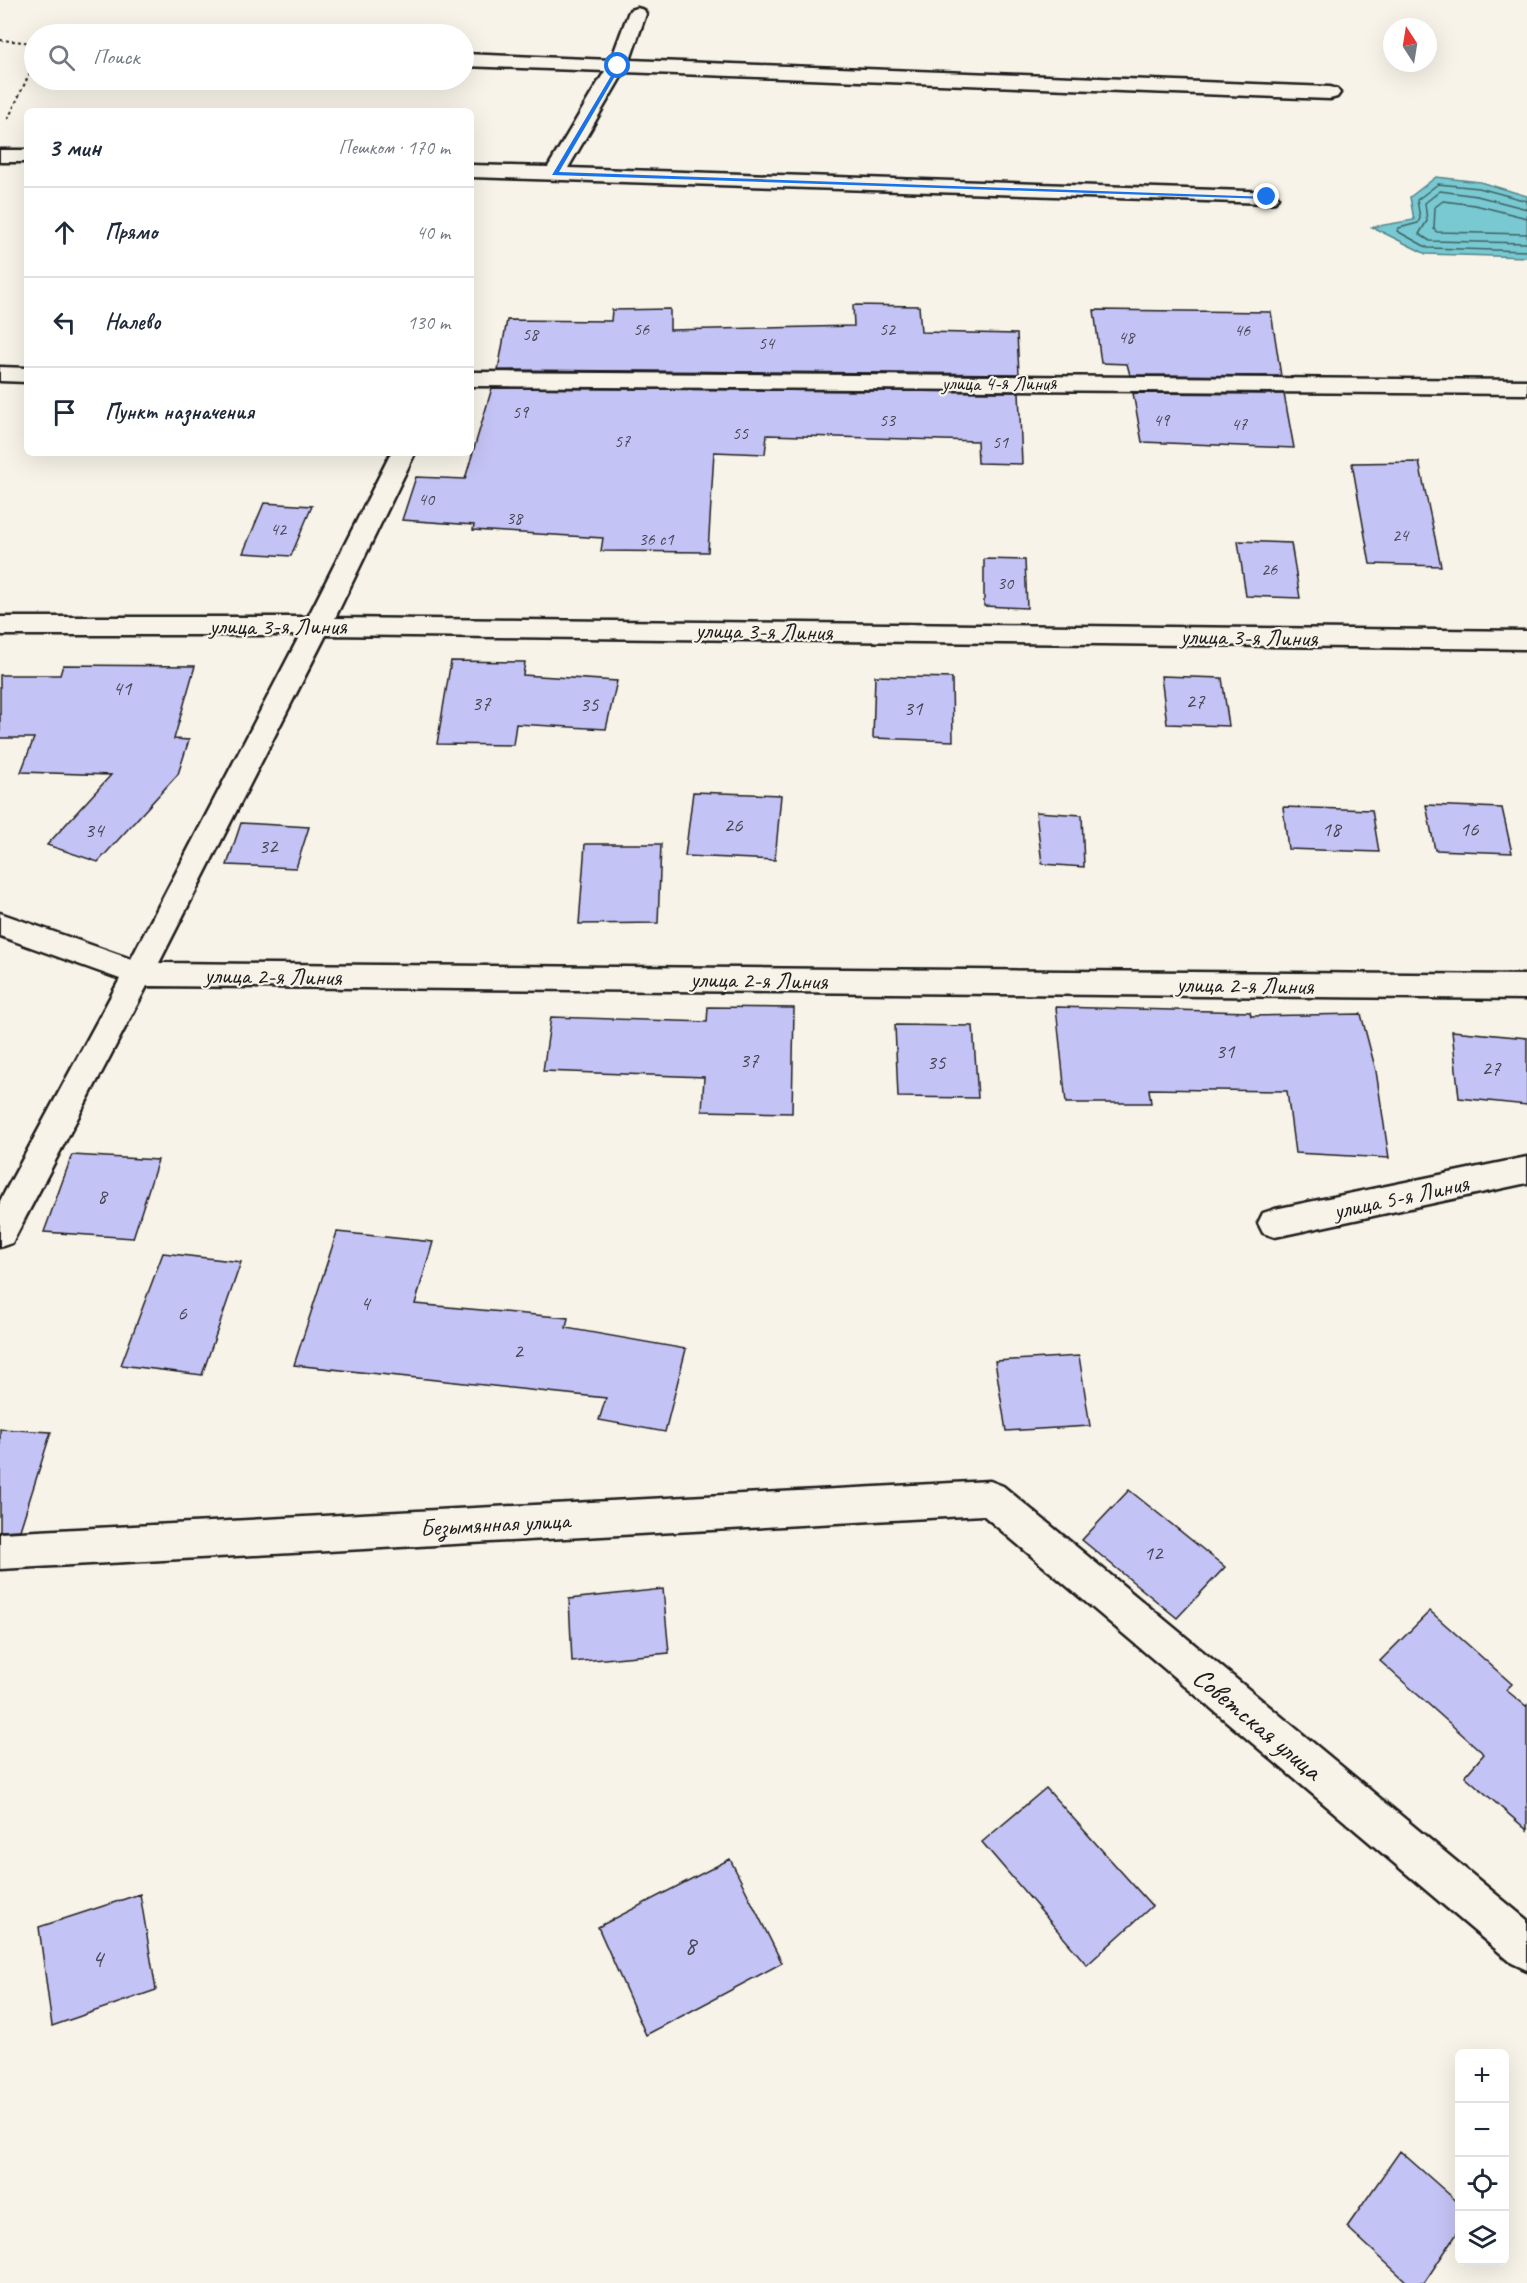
<!DOCTYPE html>
<html lang="ru">
<meta charset="utf-8">
<style>
:root{--surface:#fff;--page:#f2f2f3;--text:#1f2937;--muted:#747a83;--line:#e0e1e3}
body{margin:0;font-family:Caveat,sans-serif;background:var(--page);color:var(--text)}
.controls{position:absolute;right:18px;bottom:18px;display:grid;overflow:hidden;border-radius:9px;box-shadow:0 6px 24px #0002}
.controls button{width:54px;height:54px;display:grid;place-items:center;padding:0;border:0;border-bottom:2px solid var(--line);background:var(--surface);color:var(--text);font:30px sans-serif}
.compass{position:absolute;left:1383px;top:18px;width:54px;height:54px;border-radius:50%;background:var(--surface);box-shadow:0 6px 24px #0002;rotate:348deg}
.stop{position:absolute;width:18px;height:18px;margin:-14px;border:4px solid #1a73e8;border-radius:50%;background:#fff}
.stop.end{background:#1a73e8;border-color:#fff;box-shadow:0 2px 6px #0008}
.list{margin:0;padding:0;list-style:none}
h2{display:flex;justify-content:space-between;align-items:center;height:78px;margin:0;padding:0 24px;font-size:26px}
h2 small{font-size:20px;font-weight:400;color:var(--muted)}
.list li{display:grid;grid-template-columns:39px 1fr auto;gap:18px;align-items:center;box-sizing:border-box;height:90px;padding:0 24px;border-top:2px solid var(--line)}
.list b{display:block;font-size:22px;white-space:nowrap}
.list em{font-size:20px;font-style:normal;color:var(--muted)}
.icon{flex:none;width:33px;height:33px;fill:none;stroke:currentColor;stroke-width:2;stroke-linecap:round;stroke-linejoin:round}
.map{position:relative;flex:none;width:1527px;height:2283px;overflow:hidden}
.search{position:absolute;background:var(--surface);box-shadow:0 6px 24px #0002;left:24px;top:24px;width:450px;height:66px;display:flex;align-items:center;gap:15px;box-sizing:border-box;padding:0 21px;border-radius:33px;color:var(--muted);font-size:22px}
.panel{position:absolute;background:var(--surface);box-shadow:0 6px 24px #0002;left:24px;top:108px;width:450px;height:348px;border-radius:9px}
.map>svg:first-child{display:block}
.water{fill:#78c9d1;stroke:#538489;stroke-width:1.5}
.lines{fill:none;stroke-linecap:round;stroke-linejoin:round}
.shore{stroke:#416164;stroke-width:1.5}
.building{fill:#c4c3f5;stroke:#1c1c1c;stroke-width:1.5}
.minor-casing{stroke:#1c1c1c;stroke-width:5}
.path{stroke:#1c1c1c;stroke-width:2;stroke-dasharray:3 3;stroke-linecap:butt}
.minor{fill:#f7f3e8;fill-rule:evenodd}
.route{fill:#1a73e8}
.labels{text-anchor:middle;stroke-width:4.5;stroke-linejoin:round;paint-order:stroke}
.far-number-label{font-size:18px;fill:#464652}
.far-street-label{font-size:20px;fill:#1c1c1c;stroke:#f7f3e8}
.number-label{font-size:21px;fill:#464652}
.street-label{font-size:24px;fill:#1c1c1c;stroke:#f7f3e8}
.near-number-label{font-size:26px;fill:#464652}
.near-street-label{font-size:28px;fill:#1c1c1c;stroke:#f7f3e8}
</style>
<div class="map">
<svg width="1527" height="2283" viewBox="0 0 1527 2283">
<rect width="100%" height="100%" fill="#f7f3e8"/>
<filter id="ink" filterUnits="userSpaceOnUse"><feTurbulence type="fractalNoise" baseFrequency=".0167" numOctaves="2"/><feDisplacementMap in="SourceGraphic" scale="12" xChannelSelector="R" yChannelSelector="G"/><feConvolveMatrix kernelMatrix="1 2 1 2 8 2 1 2 1" color-interpolation-filters="sRGB"/></filter>
<g filter="url(#ink)">
<!-- water -->
<path class="water" d="M1436,177L1480,182L1527,196V257L1426,254L1372,227L1414,220L1410,197Z"/>
<g class="lines">
<!-- shore -->
<path class="shore" d="M1527,201L1479,188L1438,184L1417,200L1420,218L1418,223L1399,228L1397,231L1428,248L1527,251
M1527,209L1477,196L1440,191L1425,203L1427,221L1419,234L1430,241L1527,243
M1527,218L1475,205L1443,201L1435,207L1434,229L1437,232L1527,234"/>
</g>
<!-- building -->
<path class="building" d="M853,305L919,306L921,332L1017,334L1019,374L498,370L507,320L611,321L612,310L670,309V330L854,326Z
M1094,310L1271,312L1281,376L1130,375L1127,364L1101,363Z
M492,388L1019,392L1022,464L978,463L977,441L767,435L765,454L714,452L708,552L601,551L603,538L473,530L474,525L402,520L416,477L465,479Z
M1133,393L1284,394L1294,448L1142,442Z
M1419,462L1441,566L1370,564L1352,463Z
M264,503L312,506L291,556L243,553Z
M1238,541L1291,543L1300,598L1246,596Z
M984,559L1025,560L1027,608L984,606Z
M451,661L525,662L523,675L617,681L606,729L516,724L513,745L437,744Z
M63,665L195,666L174,739L189,740L178,774L98,862L47,845L111,775L21,772L34,738H0V675H60Z
M875,676L952,678L953,741L873,738Z
M1161,676L1222,678L1229,726L1167,724Z
M693,792L781,795L775,860L685,856Z
M1426,805L1502,808L1512,853L1435,850Z
M1283,807L1372,810L1379,852L1288,849Z
M1036,812L1082,815L1084,867L1042,864Z
M241,823L309,827L296,868L227,865Z
M585,844H661L658,923L579,924Z
M708,1007L794,1008L792,1113L702,1111L704,1077L543,1071L551,1017L707,1022Z
M1056,1007L1250,1012L1251,1016L1361,1014L1376,1071L1389,1158L1295,1153L1287,1091L1149,1089L1151,1103H1066Z
M895,1025L973,1026L978,1098L898,1097Z
M1452,1031L1527,1038V1105L1459,1098Z
M72,1155L158,1160L133,1238L44,1232Z
M337,1232L433,1242L415,1304L568,1318L566,1328L686,1349L665,1432L599,1420L606,1398L294,1365Z
M163,1253L241,1262L202,1375L121,1365Z
M1079,1356L1090,1426L1006,1431L995,1361Z
M0,1429L51,1432L20,1530L0,1531Z
M1129,1490L1225,1567L1177,1618L1082,1540Z
M663,1589L669,1653L572,1662L569,1599Z
M1430,1611L1512,1684L1506,1690L1526,1706L1527,1705V1830L1465,1776L1484,1754L1380,1661Z
M1046,1788L1152,1906L1087,1965L982,1842Z
M730,1859L782,1963L646,2035L598,1927Z
M140,1894L156,1990L52,2026L39,1927Z
M1400,2151L1460,2204V2229L1424,2283H1408L1347,2227Z"/>
<g class="lines">
<defs>
<path id="minor" d="M637,8L644,10L646,14L630,60L1330,87L1337,89L1340,93L1337,97L1330,99L624,72L568,168L1275,192L1278,197L1275,202L1267,203L471,177V165L548,167L605,71L464,66V54L611,60L628,14L630,10Z
M0,150H27V162H0Z
M0,367L27,368V382L0,381Z
M471,372L1527,380V394L471,386Z
M391,453H415L335,618L1527,631V649L326,635L159,963L1527,975V999L147,986L12,1243L0,1247V1201L120,979L0,936V913L131,959L300,635H0V617H308Z
M1527,1157V1183L1275,1237L1263,1233L1258,1223L1263,1213L1275,1209Z
M990,1481L1003,1486L1527,1920V1970L1512,1963L983,1515L0,1569V1533Z"/>
</defs>
<!-- minor casing -->
<use href="#minor" class="minor-casing"/>
<!-- path -->
<path class="path" d="M0,40L34,43
M8,119L34,64"/>
<!-- minor -->
<use href="#minor" class="minor"/>
</g>
</g>
<!-- route -->
<path class="route" d="M618,64L621,66L559,172L1270,197L1267,199L552,175Z"/>
<g class="labels">
<!-- far-number labels -->
<g class="far-number-label">
<text x="641" y="335">56</text>
<text x="887" y="335">52</text>
<text x="1242" y="336">46</text>
<text x="530" y="340">58</text>
<text x="1126" y="343">48</text>
<text x="766" y="349">54</text>
<text x="520" y="418">59</text>
<text x="887" y="426">53</text>
<text x="1161" y="426">49</text>
<text x="1239" y="430">47</text>
<text x="740" y="439">55</text>
<text x="622" y="447">57</text>
<text x="1000" y="448">51</text>
<text x="426" y="505">40</text>
<text x="514" y="524">38</text>
<text x="278" y="535">42</text>
<text x="1400" y="541">24</text>
<text x="656" y="545">36 с1</text>
<text x="1269" y="575">26</text>
<text x="1005" y="589">30</text>
</g>
<!-- far-street labels -->
<g class="far-street-label">
<text x="999" y="390">улица 4-я Линия</text>
</g>
<!-- number labels -->
<g class="number-label">
<text x="122" y="695">41</text>
<text x="1195" y="708">27</text>
<text x="481" y="710">37</text>
<text x="589" y="711">35</text>
<text x="913" y="715">31</text>
<text x="733" y="832">26</text>
<text x="1331" y="836">18</text>
<text x="1469" y="836">16</text>
<text x="94" y="837">34</text>
<text x="268" y="853">32</text>
<text x="1225" y="1058">31</text>
<text x="749" y="1067">37</text>
<text x="936" y="1069">35</text>
<text x="1491" y="1075">27</text>
<text x="102" y="1203">8</text>
<text x="365" y="1310">4</text>
<text x="182" y="1320">6</text>
<text x="518" y="1358">2</text>
<text x="1153" y="1560">12</text>
</g>
<!-- street labels -->
<g class="street-label">
<text x="278" y="634">улица 3-я Линия</text>
<text transform="translate(764 631) rotate(1)" y="8">улица 3-я Линия</text>
<text transform="translate(1249 637) rotate(1)" y="8">улица 3-я Линия</text>
<text transform="translate(273 976) rotate(1)" y="8">улица 2-я Линия</text>
<text transform="translate(759 980) rotate(1)" y="8">улица 2-я Линия</text>
<text transform="translate(1245 985) rotate(1)" y="8">улица 2-я Линия</text>
<text transform="translate(1401 1197) rotate(-12)" y="8">улица 5-я Линия</text>
<text transform="translate(495 1524) rotate(-3)" y="8">Безымянная улица</text>
</g>
<!-- near-number labels -->
<g class="near-number-label">
<text x="690" y="1954">8</text>
<text x="97" y="1967">4</text>
</g>
<!-- near-street labels -->
<g class="near-street-label">
<text transform="translate(1258 1723) rotate(40)" y="10">Советская улица</text>
</g>
</g>
</svg>
<div class="controls">
<button>+</button>
<button>−</button>
<button><svg class="icon" aria-label="locate" viewBox="0 0 24 24"><circle cx="12" cy="12" r="6"/><path d="M12 2v4M12 18v4M2 12h4M18 12h4"/></svg></button>
<button><svg class="icon" aria-label="layers" viewBox="0 0 24 24"><path d="M12 4l9 5-9 5-9-5zM3 14l9 5 9-5"/></svg></button>
</div>
<svg class="compass" viewBox="-18 -18 36 36"><path d="M0-13l5 13h-10z" fill="#e53935"/><path d="M0 13l5-13h-10z" fill="#747a83"/></svg>
<div class="stop" style="left:618px;top:66px"></div>
<div class="stop end" style="left:1267px;top:197px"></div>
<div class="search"><svg class="icon" aria-label="search" viewBox="0 0 24 24"><circle cx="10" cy="10" r="6"/><path d="M15 15l6 6"/></svg>Поиск</div>
<section class="panel">
<h2>3 мин<small>Пешком · 170 m</small></h2>
<ul class="list">
<li><svg class="icon" aria-label="ahead" viewBox="0 0 24 24"><path d="M12 20V5M6 11l6-6 6 6"/></svg><div><b>Прямо</b></div><em>40 m</em></li>
<li><svg class="icon" aria-label="left" viewBox="0 0 24 24"><path d="M17 20v-9H6M10 6l-5 5 5 5"/></svg><div><b>Налево</b></div><em>130 m</em></li>
<li><svg class="icon" aria-label="arrive" viewBox="0 0 24 24"><path d="M6 21V4h12l-3 4 3 4H6"/></svg><div><b>Пункт назначения</b></div></li>
</ul>
</section>
</div>
